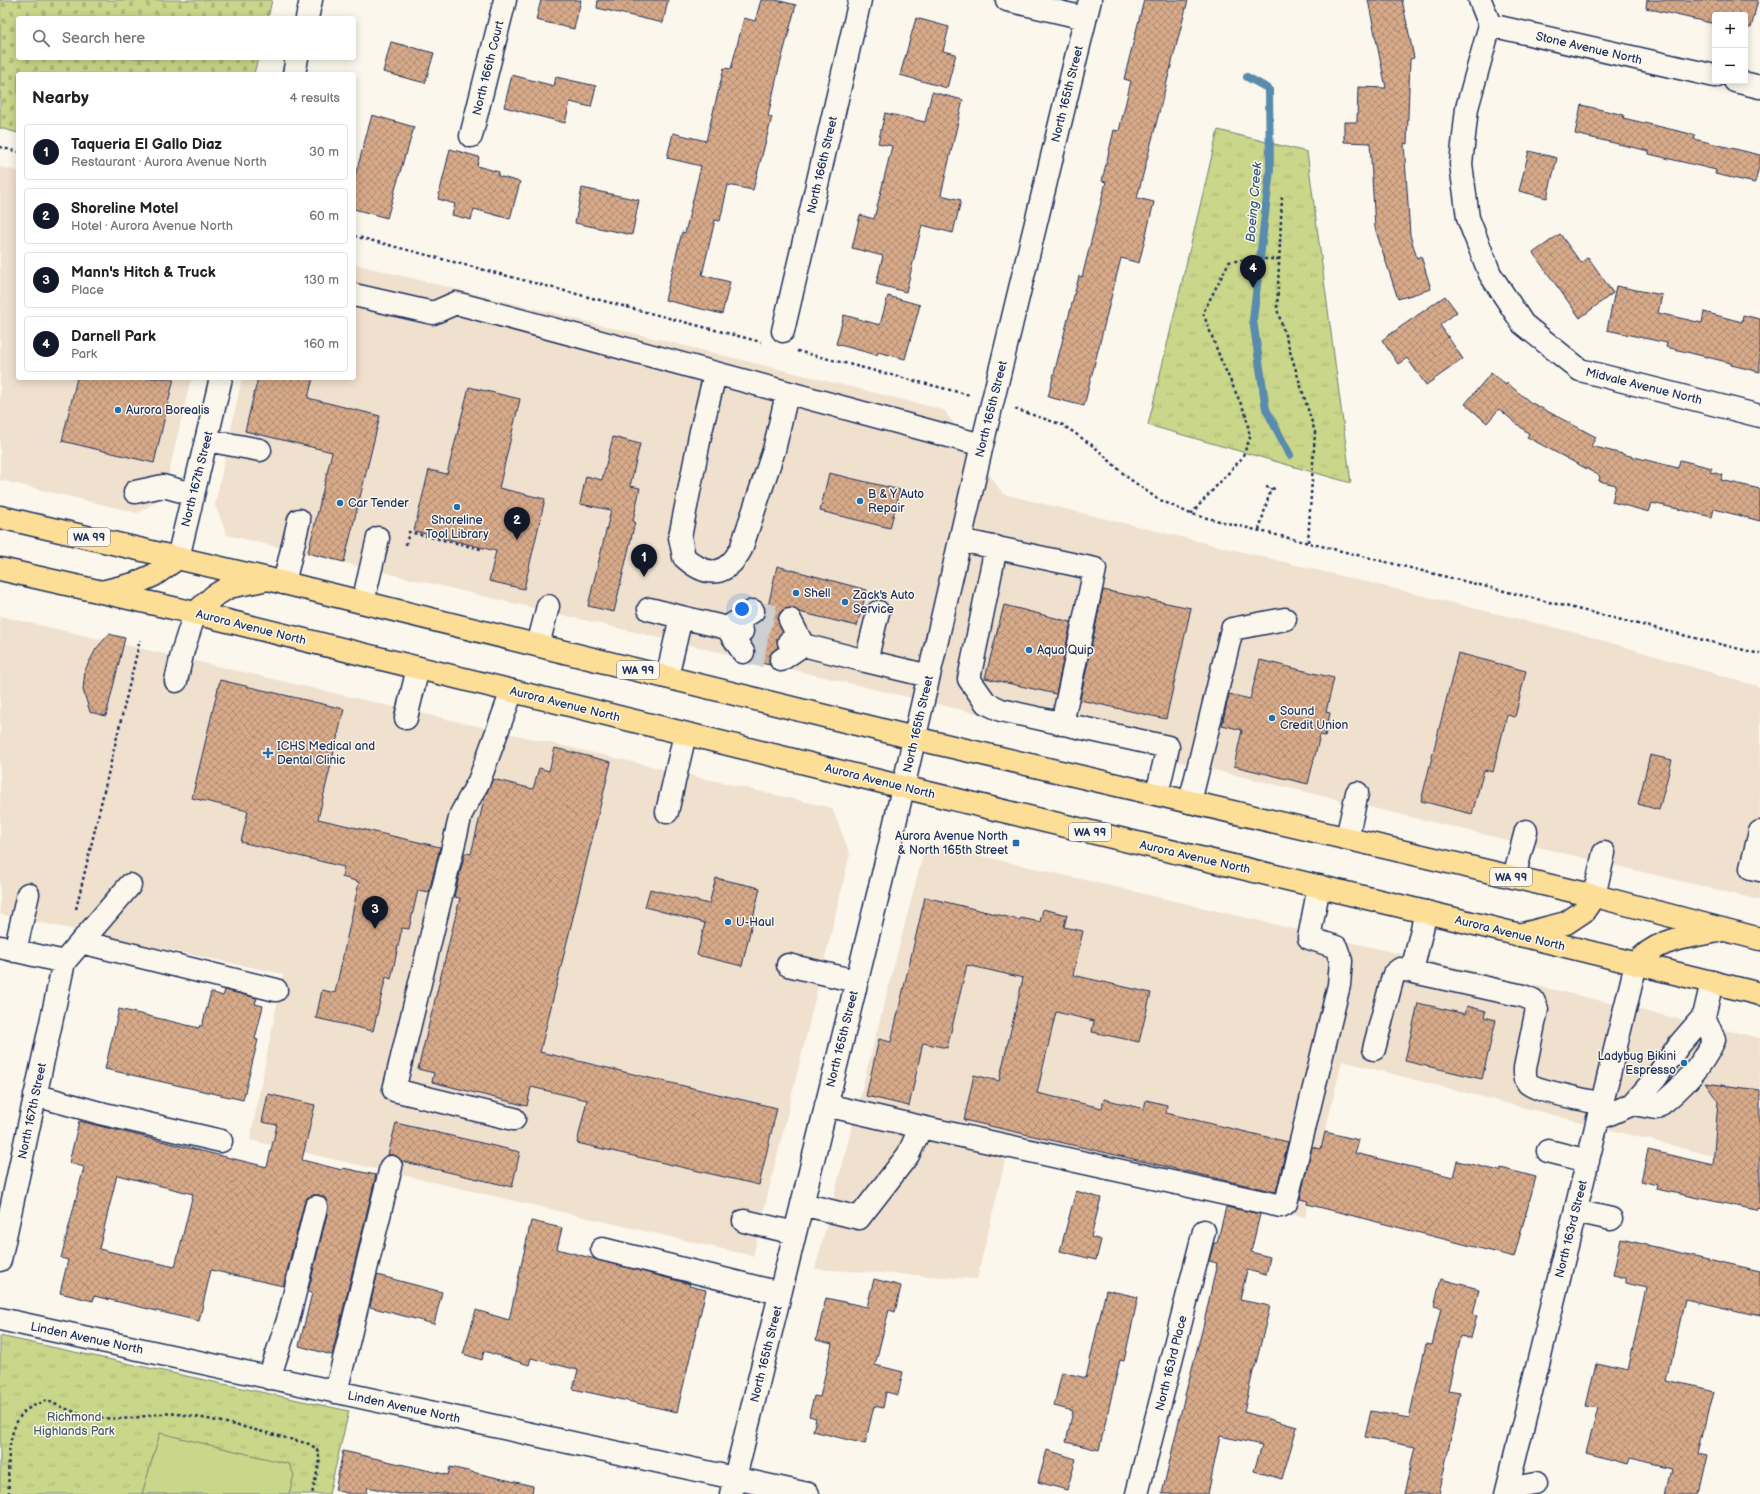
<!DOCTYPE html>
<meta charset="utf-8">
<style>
:root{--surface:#fff;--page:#f2f2f2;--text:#222;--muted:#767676;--line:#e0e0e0;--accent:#111827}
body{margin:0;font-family:"Balsamiq Sans",sans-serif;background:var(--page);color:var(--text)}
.controls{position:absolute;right:12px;top:12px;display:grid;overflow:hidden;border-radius:4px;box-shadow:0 2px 10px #0003}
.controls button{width:36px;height:36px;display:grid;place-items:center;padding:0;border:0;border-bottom:1px solid var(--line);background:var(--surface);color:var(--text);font:20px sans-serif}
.you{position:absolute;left:742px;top:609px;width:14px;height:14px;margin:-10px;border:3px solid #fff;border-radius:50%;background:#1a73e8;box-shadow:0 0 0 6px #1a73e833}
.badge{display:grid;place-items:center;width:26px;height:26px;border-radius:50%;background:var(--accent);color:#fff;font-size:13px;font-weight:700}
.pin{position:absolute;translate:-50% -33px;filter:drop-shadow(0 1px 2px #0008)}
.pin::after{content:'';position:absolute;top:21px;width:14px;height:12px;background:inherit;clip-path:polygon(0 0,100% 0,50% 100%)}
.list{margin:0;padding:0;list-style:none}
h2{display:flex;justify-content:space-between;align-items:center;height:52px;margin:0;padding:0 16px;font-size:17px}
h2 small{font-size:13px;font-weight:400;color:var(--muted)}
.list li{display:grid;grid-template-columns:26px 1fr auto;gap:12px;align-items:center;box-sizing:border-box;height:56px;margin:0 8px 8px;padding:0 8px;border:1px solid var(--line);border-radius:4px}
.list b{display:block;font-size:15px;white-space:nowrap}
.list p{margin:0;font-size:13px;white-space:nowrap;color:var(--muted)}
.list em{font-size:13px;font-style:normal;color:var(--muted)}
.icon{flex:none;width:22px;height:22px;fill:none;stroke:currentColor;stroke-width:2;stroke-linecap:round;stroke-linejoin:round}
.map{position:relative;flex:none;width:1760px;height:1494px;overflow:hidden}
.search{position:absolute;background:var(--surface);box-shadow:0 2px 10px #0003;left:16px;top:16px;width:340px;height:44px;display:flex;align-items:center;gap:10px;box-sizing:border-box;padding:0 14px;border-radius:4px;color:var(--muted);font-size:15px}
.panel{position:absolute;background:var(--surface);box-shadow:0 2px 10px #0003;left:16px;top:72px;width:340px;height:308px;border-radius:4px}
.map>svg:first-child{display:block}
.built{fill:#f0e0ce}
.grass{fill:url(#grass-tufts);stroke:#728274}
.cemetery{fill:url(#cemetery-stones);stroke:#728274}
.pitch{fill:#cad689;stroke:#728274}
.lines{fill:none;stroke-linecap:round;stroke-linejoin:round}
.stream{stroke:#598bae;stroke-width:8}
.building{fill:url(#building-cross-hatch);stroke:#1b2f5e;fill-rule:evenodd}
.minor-tunnel{stroke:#cecfd0;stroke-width:22;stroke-dasharray:22 11;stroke-linecap:butt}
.minor-casing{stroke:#1b2f5e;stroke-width:25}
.major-casing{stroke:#1b2f5e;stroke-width:25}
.highway-casing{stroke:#1b2f5e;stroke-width:25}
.path{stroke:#1b2f5e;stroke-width:2.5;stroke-dasharray:3 3;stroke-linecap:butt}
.minor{stroke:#fbf7ec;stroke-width:22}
.major{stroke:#fdde96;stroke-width:22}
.highway{stroke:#fdde96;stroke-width:22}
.poi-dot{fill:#1f6fb2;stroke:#fbf7ec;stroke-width:1.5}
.labels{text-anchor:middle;stroke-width:3;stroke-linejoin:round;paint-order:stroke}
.shield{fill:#fbf7ec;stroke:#5e6b89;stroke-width:1}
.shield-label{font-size:11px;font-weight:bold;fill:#1b2f5e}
.street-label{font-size:12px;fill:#1b2f5e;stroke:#fbf7ec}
.poi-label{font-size:12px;fill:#1b2f5e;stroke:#fbf7ec;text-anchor:start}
.park-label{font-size:12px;fill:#475969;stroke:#fbf7ec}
.water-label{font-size:13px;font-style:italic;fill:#35557f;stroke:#fbf7ec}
</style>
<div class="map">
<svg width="1760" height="1494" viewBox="0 0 1760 1494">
<defs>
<pattern id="grass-tufts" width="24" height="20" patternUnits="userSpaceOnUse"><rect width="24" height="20" fill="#cad689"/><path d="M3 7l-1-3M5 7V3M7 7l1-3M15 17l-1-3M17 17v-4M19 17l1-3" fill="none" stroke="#adb879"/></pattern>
<pattern id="cemetery-stones" width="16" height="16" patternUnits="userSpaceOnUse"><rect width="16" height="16" fill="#cad689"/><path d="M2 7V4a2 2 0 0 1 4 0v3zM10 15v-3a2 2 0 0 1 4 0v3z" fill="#adb879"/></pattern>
<pattern id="building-cross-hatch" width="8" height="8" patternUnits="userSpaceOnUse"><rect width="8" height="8" fill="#d7aa89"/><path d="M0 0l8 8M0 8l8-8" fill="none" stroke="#ae8b73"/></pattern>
</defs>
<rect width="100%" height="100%" fill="#fbf7ec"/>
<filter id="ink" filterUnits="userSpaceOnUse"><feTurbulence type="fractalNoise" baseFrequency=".025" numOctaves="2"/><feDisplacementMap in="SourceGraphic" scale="8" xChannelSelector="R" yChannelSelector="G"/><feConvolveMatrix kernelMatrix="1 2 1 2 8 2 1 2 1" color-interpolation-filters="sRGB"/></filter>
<g filter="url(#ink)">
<!-- built -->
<path class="built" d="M0,167L18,171V378H191L163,497L138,513L0,480Z
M354,264L944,410L1003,494L1581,634L1760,687V900L227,535L215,505L242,378H354Z
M0,616L832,808L850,854L753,1256L250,1140L283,974L0,914Z
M926,843L1760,1038V1168L1342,1061L1305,1217L1008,1148L977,1279L815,1269Z"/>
<!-- grass -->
<path class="grass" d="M1218,130L1307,152L1351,483L1148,425Z
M0,1336L349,1411L329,1494H0Z"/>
<!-- cemetery -->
<path class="cemetery" d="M0,0H272L268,18H18V58H258L254,74H18V133L0,128Z"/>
<!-- pitch -->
<path class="pitch" d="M160,1433L289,1464L294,1475L289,1494H142Z"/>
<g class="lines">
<!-- stream -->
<path class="stream" d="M1247,77L1269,89L1270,170L1253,320L1266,409L1290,455"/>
</g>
<!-- building -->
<path class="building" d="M541,0H581L574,29L536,20Z
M598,0H668L663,23L597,8Z
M761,0H776L796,5L778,72L768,116L772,117L753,190L728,185L720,221L715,220L702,275L730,282L722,314L665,300L682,232L685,233L701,166L667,158L673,133L706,141L724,68L731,69L744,18L755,21Z
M1144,0H1188L1137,198L1154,202L1139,263L1121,258L1084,406L1048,397L1079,276L1082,277L1106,182L1102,181L1114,130L1119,131L1131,81L1124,79Z
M1368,0H1402L1414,58L1410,59L1407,144L1404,143L1410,235L1417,258L1421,256L1431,289L1398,299L1375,228L1370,143L1344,142V122H1357L1358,87L1386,88Z
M1647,0H1758L1751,28L1746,27L1745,30V15H1715V24L1646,8Z
M916,18L949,27L943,51L956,54L947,88L900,75Z
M391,42L434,53L425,83L383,72Z
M512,75L554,86L556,77L596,86L591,107L570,102L565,123L504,107Z
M932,92L963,100L941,195L961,200L953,233L922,225L906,292L876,284L883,256L852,248L860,215L874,219L892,146L878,143L885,113L925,122Z
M1581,105L1624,115L1623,118L1695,135L1694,139L1760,155V163L1755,183L1715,174L1716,170L1649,154V151L1575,134Z
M372,115L414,127L406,155H405L387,218L354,209V180Z
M450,149L479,157L477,166L499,172L498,176L520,182L510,219L474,209L471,220L452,215L455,204L438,199Z
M1529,151L1557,158L1547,198L1519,191Z
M582,188L639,200L632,235L575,223Z
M1560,234L1581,263L1588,257L1613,293L1580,318L1533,253Z
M1616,286L1662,295L1658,313L1702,323L1704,312L1742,322L1743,315L1760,319V372L1731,365V363L1666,347L1667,343L1607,330Z
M888,296L920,305L905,359L878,352L877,355L836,344L844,315L880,325Z
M1445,296L1457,312L1440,325L1463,359L1426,385L1407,358L1398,364L1382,340Z
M1491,373L1506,385L1507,383L1530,402L1596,437L1591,446L1678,468L1680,460L1712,468L1710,472L1723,475L1721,480L1760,489V521L1714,509L1712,517L1652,503L1649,512L1612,502L1616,485L1599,481L1600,476L1527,437L1529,434L1499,409L1487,423L1465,404Z
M77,378H174L154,463L62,441Z
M258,378H313L308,398L380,416L344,562L308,553L332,452L245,431Z
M469,387L520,399L499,488L545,499L524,589L489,581L496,551L414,531L429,470L447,474Z
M613,437L640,444L630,486L640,488L633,521L635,522L614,612L588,606L611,510L580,504L586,476L602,480Z
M829,473L900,490L890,528L820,511Z
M777,566L867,590L857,626L799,612L791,608L785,609L780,613L778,619L782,632L777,639L778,647L770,655L769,661L770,665L751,661L755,652L750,640L754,634L753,626L760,621L764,616L765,611H767Z
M1103,590L1191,608L1166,719L1080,700Z
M1004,605L1071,622L1056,694L985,678Z
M109,634L125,638L106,716L90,712L83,690L85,670L96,649Z
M1458,653L1526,671L1515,717L1507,715L1493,772L1484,770L1472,814L1421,801Z
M1260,660L1334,678L1326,712L1330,713L1325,736L1320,735L1308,784L1234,766L1242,730L1222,725L1229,694L1250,699Z
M220,680L344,709L318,819L440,847L429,892L418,890L409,929L402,928L391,979L386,977L373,1031L316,1018L322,990L335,993L359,882L342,877L344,867L241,842L248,811L192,798Z
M555,748L611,762L540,1052L777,1108L759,1185L577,1143L587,1100L531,1087L527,1106L432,1082L434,1073L418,1069L460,898L454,897L465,853L471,854L485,796L493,779L533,789L539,768L549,771Z
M1650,755L1672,760L1659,810L1638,804Z
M716,878L760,888L742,966L697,955L705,923L645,907L650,889L709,904Z
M925,897L1020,920L1021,918L1040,922L1043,909L1067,915L1064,927L1083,931L1073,975L1151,993L1139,1042L1092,1032L1094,1021L1056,1012L1037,1093L1102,1108L1104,1099L1144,1109L1146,1100L1167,1105L1166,1113L1288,1142L1276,1192L964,1120L974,1075L999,1081L1023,978L967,965L947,1048L923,1043L909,1106L866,1096L879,1039L891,1042Z
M225,990L257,998L255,1004L263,1006L255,1039L258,1040L243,1100L105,1069L119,1009L199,1028L200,1025L202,1026L211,992L223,996Z
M1418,1003L1465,1014L1467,1006L1486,1011L1484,1017L1496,1020L1482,1079L1405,1061Z
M1705,1083L1760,1090V1208L1757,1207L1756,1210L1656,1189L1657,1185L1641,1181L1648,1150L1713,1165L1718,1101Z
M268,1094L315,1105L302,1160L342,1170L343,1168L376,1175L332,1355L299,1346L312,1293L308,1292L328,1210V1204L325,1198L319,1195H313L307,1198L304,1204L283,1286L211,1270L199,1321L94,1296L93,1301L60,1293L68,1260L61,1258L84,1167L69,1163L79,1121L267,1167L277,1125L262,1122ZM117,1175L193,1194L175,1267L99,1249Z
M396,1123L520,1152L512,1187L401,1161L394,1155H388Z
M1325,1132L1359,1140L1355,1153L1453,1177L1457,1161L1500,1171L1501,1168L1536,1177L1514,1257L1307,1204L1308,1201L1300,1199L1312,1147L1321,1149Z
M1076,1191L1101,1198L1091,1237L1101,1240L1096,1260L1060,1251Z
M1226,1207L1260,1214L1251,1252L1270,1257L1266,1275L1247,1270L1240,1300L1270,1306L1255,1367H1254L1244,1412L1297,1427L1282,1479L1254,1471L1262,1445L1220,1436L1208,1494H1162L1185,1395L1203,1327L1217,1263L1209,1261L1214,1243H1217Z
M531,1221L562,1228L557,1249L690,1284L689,1286L706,1290L677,1412L573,1389L578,1370L531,1358L529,1365L484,1351L482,1360L463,1354L476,1310L509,1320Z
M1621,1239L1760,1271V1316L1685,1299L1667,1380L1714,1391L1699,1452L1708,1454L1699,1494H1666L1672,1468L1627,1458L1625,1464L1586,1453L1598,1408L1586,1406L1596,1363L1628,1370L1646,1288L1626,1283V1278L1613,1275Z
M377,1275L442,1292L434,1324L370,1307Z
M874,1279L901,1286L895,1312L889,1310L875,1365L903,1372L898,1395L886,1392L883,1408L874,1406L865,1444L813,1431L816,1418L809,1416L814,1396L820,1397L832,1344L816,1340L826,1298L867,1307Z
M1441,1279L1479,1289L1473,1315L1477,1316L1471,1338L1460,1336L1448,1391L1460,1393L1439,1494H1404L1415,1447L1365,1437L1371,1411L1409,1418L1426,1344L1432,1345L1441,1308L1434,1306Z
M1106,1290L1138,1297L1124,1361L1120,1360L1099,1450L1066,1442L1073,1411L1054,1406L1062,1372L1086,1378Z
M1047,1450L1076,1459L1067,1490L1038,1482Z
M343,1451L448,1475L450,1467L533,1486L532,1494H398L368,1487L366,1494H350L335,1490Z"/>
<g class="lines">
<!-- minor-tunnel -->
<path class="minor-tunnel" d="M753,611L790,620
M747,632L785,641
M743,652L781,660"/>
<defs>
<path id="minor" d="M1007,0L1085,18
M1480,0L1490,25L1715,76
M307,18L311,0
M1490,25L1467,108L1461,164L1468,218L1490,274L1523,324L1580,370L1760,416
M294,74L297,58
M1735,81L1760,87
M471,136L505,0
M354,295L433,313L456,303L982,445
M783,331L860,0
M715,374L701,431L680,537L684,557C707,578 726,577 741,549L774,450L787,394
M206,440L260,450
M135,492L163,486L192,494
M960,540L1095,569L1062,724
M996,547L969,679L986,703L1001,710L1168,747L1157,794
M178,558L221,378
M284,583L299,520
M363,602L378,538
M649,609L681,617
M790,620L803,645L866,661L878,612
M742,631L727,628L753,611
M538,645L548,606
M781,660L803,645L789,642
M866,661L929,676
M667,677L681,617L727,628L743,652
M176,681L183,650L195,613
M512,691L479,781L461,814L394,1090L514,1119
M406,718L418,668
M1190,802L1232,629L1285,619
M667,812L685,734
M1760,832L1751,868L1760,870
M1347,838L1357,793
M1514,877L1526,831
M1594,896L1604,853
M81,942L276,990
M0,947L64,962
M15,951L28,894
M788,965L856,981
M1412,971L1426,912
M1374,1049L1392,980L1394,974L1400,969L1523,996L1533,1000L1537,1009L1525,1068C1525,1073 1524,1078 1528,1083C1535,1091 1588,1100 1602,1104
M35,1095L100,1113L221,1141
M1633,1104L1656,1108C1680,1090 1702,1067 1714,1040L1704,1016
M1598,1119L1633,1104L1655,1079L1679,1045L1704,1016L1712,982
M921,1127L1281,1206L1286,1203L1339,985L1341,961L1336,947L1309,938L1319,886
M1548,1151L1588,1161
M802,1204L859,1218L908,1155L921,1127L826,1105
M1576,1211L1611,1219
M744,1221L795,1233
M602,1249L780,1293
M0,1260L64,962L130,885
M0,1319L808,1494
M269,1378L288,1320L316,1207
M336,1392L391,1167
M1508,1489L1535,1484
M731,1494L885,866L982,445L1090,0
M1137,1494L1204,1231
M1506,1494L1636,964"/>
<path id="major" d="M102,592L134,584L154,575L178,558
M195,613L214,596L229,587L268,579
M1519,935L1566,923L1584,911L1594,896
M1636,964C1656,938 1691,937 1722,930"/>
<path id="highway" d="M0,517L268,579L914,738L1603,898L1760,939
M0,569L195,613L903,787L1459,920L1760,994"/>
</defs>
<!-- minor casing -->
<use href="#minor" class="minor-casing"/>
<!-- major casing -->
<use href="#major" class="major-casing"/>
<!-- highway casing -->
<use href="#highway" class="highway-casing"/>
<!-- path -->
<path class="path" d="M0,147L18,152
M1282,197L1277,309L1315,432L1308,542
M354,236L761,342
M797,351L970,395
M1015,409L1063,425L1096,448L1127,477L1156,498L1191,514L1760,654
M1266,487L1275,489
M1191,514L1242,458L1250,438L1246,415L1221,360L1203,313L1229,262L1248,259H1279
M1259,530L1271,488
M406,545L409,532L481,549
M76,909L140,640
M9,1494C8,1471 6,1431 23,1413C28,1407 39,1404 47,1400C73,1414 102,1421 132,1418C148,1416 162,1412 178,1414C222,1420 266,1433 309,1444L317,1449L320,1460L312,1494"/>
<!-- minor -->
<use href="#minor" class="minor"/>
<!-- major -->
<use href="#major" class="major"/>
<!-- highway -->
<use href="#highway" class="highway"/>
</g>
</g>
<!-- markers -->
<g class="poi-dot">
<circle cx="118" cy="410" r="4"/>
<circle cx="860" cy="501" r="4"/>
<circle cx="340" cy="503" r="4"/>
<circle cx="457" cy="507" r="4"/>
<circle cx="796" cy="593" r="4"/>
<circle cx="845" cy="602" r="4"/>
<circle cx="1029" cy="650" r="4"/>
<circle cx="1272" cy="718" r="4"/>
<path d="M266 747h4v4h4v4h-4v4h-4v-4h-4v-4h4z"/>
<rect x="1012" y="839" width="8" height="8" rx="2"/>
<circle cx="728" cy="922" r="4"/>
<circle cx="1684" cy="1063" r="4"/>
</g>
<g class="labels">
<!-- shield labels -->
<g class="shield">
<rect x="68" y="528" width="42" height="18" rx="3"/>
<rect x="617" y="661" width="42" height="18" rx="3"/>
<rect x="1069" y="823" width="42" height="18" rx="3"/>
<rect x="1490" y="868" width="42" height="18" rx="3"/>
</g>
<g class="shield-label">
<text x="89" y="541">WA 99</text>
<text x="638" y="674">WA 99</text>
<text x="1090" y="836">WA 99</text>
<text x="1511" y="881">WA 99</text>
</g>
<!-- street labels -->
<g class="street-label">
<text transform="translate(1589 48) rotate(13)" y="4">Stone Avenue North</text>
<text transform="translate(488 68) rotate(-76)" y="4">North 166th Court</text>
<text transform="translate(1067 94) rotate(-76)" y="4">North 165th Street</text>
<text transform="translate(822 165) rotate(-77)" y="4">North 166th Street</text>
<text transform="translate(1644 386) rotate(14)" y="4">Midvale Avenue North</text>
<text transform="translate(991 409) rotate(-76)" y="4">North 165th Street</text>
<text transform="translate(197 479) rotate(-76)" y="4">North 167th Street</text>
<text transform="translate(251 627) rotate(14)" y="4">Aurora Avenue North</text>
<text transform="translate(565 704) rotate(14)" y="4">Aurora Avenue North</text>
<text transform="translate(918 724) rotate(-77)" y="4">North 165th Street</text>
<text transform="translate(880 781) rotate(14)" y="4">Aurora Avenue North</text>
<text transform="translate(1195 857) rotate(13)" y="4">Aurora Avenue North</text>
<text transform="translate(1510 933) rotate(14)" y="4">Aurora Avenue North</text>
<text transform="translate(842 1039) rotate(-76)" y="4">North 165th Street</text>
<text transform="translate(32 1111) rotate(-78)" y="4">North 167th Street</text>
<text transform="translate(1571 1229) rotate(-76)" y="4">North 163rd Street</text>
<text transform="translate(87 1338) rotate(12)" y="4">Linden Avenue North</text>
<text transform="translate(766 1354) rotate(-76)" y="4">North 165th Street</text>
<text transform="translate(1171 1363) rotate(-76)" y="4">North 163rd Place</text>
<text transform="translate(404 1407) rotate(12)" y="4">Linden Avenue North</text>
</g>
<!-- poi labels -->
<g class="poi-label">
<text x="126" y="414">Aurora Borealis</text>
<text x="868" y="498">B &amp; Y Auto<tspan x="868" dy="14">Repair</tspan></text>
<text x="348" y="507">Car Tender</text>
<text x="457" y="524" text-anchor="middle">Shoreline<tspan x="457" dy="14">Tool Library</tspan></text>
<text x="804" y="597">Shell</text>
<text x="853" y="599">Zack's Auto<tspan x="853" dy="14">Service</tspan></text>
<text x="1037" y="654">Aqua Quip</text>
<text x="1280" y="715">Sound<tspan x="1280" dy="14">Credit Union</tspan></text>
<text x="277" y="750">ICHS Medical and<tspan x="277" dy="14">Dental Clinic</tspan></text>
<text x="1008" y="840" text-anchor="end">Aurora Avenue North<tspan x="1008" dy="14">&amp; North 165th Street</tspan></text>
<text x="736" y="926">U-Haul</text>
<text x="1676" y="1060" text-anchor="end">Ladybug Bikini<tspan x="1676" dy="14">Espresso</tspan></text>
</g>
<!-- park labels -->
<g class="park-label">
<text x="74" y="1421">Richmond<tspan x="74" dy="14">Highlands Park</tspan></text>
</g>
<!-- water labels -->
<g class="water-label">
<text transform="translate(1253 202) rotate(-85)" y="5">Boeing Creek</text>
</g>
</g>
</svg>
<div class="controls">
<button>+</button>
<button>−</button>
</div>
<div class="you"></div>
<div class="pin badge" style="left:644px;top:577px">1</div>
<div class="pin badge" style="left:517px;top:540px">2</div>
<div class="pin badge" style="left:375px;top:929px">3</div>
<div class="pin badge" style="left:1253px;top:288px">4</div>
<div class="search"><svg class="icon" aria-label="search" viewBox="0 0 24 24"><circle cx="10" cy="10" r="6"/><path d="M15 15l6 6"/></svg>Search here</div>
<section class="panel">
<h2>Nearby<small>4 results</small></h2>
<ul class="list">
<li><span class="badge">1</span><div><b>Taqueria El Gallo Diaz</b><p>Restaurant · Aurora Avenue North</p></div><em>30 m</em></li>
<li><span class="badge">2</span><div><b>Shoreline Motel</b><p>Hotel · Aurora Avenue North</p></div><em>60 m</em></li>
<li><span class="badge">3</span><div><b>Mann's Hitch &amp; Truck</b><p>Place</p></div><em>130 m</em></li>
<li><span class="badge">4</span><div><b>Darnell Park</b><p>Park</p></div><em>160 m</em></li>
</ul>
</section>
</div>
